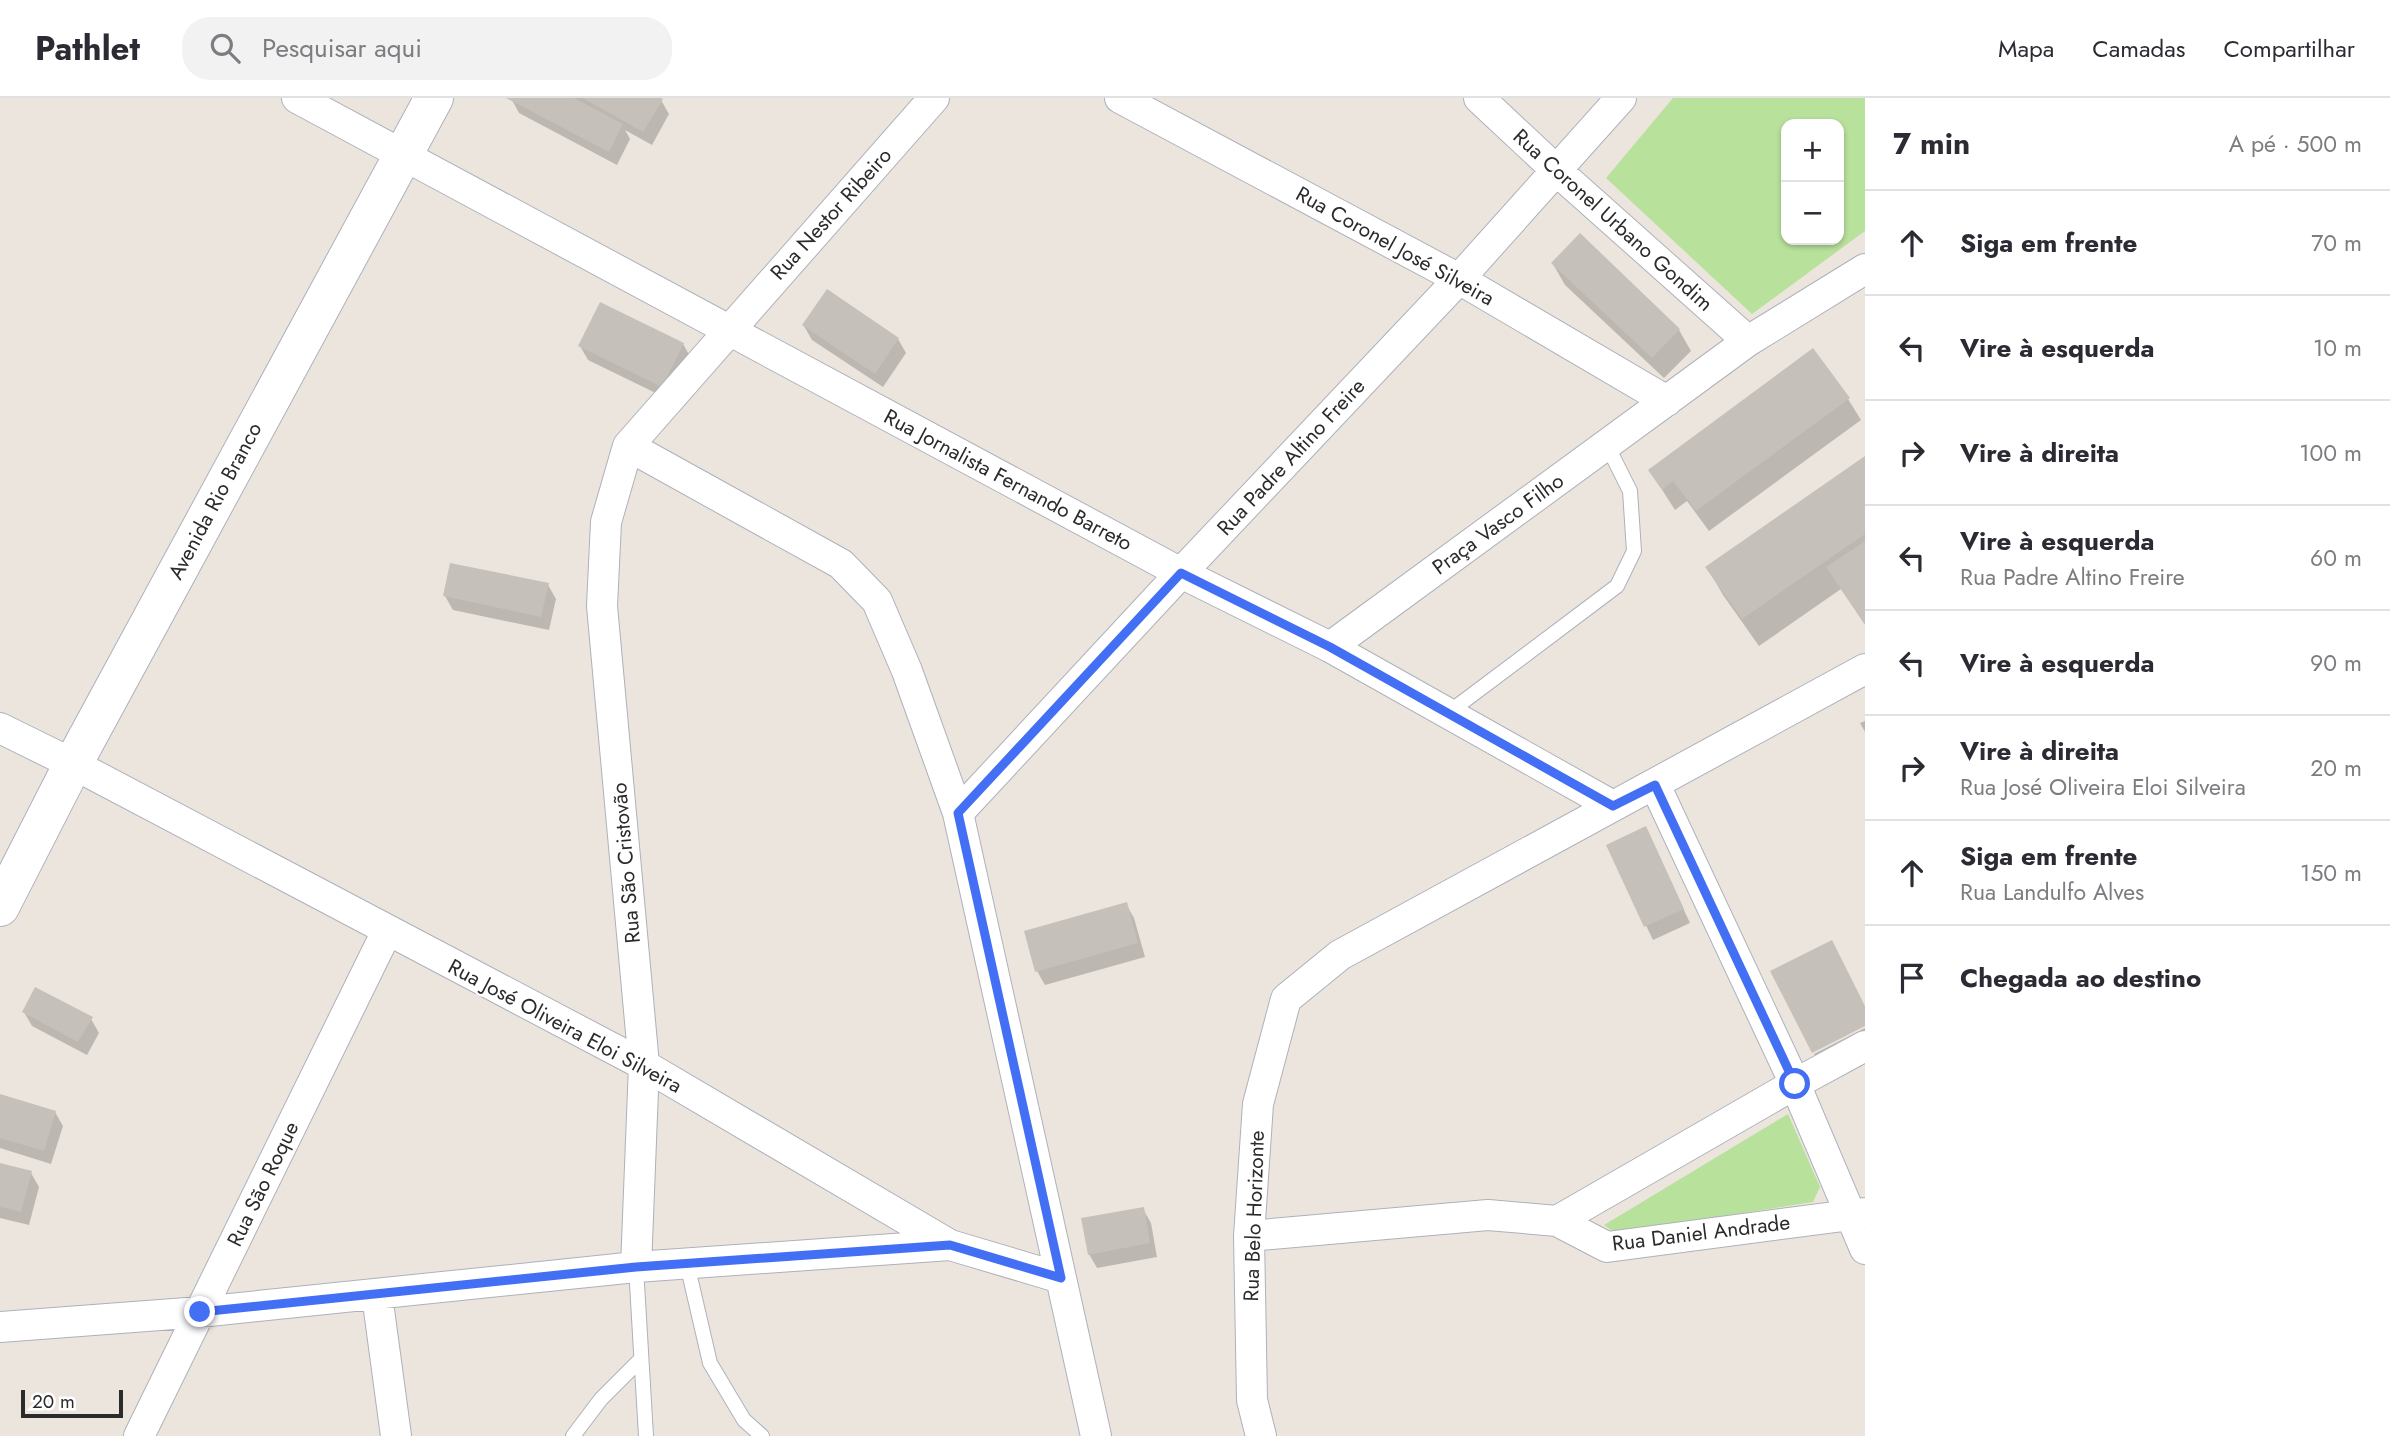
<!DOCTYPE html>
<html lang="pt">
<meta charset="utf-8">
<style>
:root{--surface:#fff;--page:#f2f2f3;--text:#2b2b33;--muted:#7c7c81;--line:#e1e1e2}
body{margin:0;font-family:Jost,sans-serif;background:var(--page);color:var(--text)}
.controls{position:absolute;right:21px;top:21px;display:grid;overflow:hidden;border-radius:14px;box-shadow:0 2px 5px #0004}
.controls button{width:63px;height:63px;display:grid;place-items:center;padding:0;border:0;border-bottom:2px solid var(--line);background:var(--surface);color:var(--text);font:35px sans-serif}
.scale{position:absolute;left:21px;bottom:18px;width:102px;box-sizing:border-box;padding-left:7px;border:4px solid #2b2b2b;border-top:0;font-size:19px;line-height:24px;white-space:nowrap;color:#2b2b2b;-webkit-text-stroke:5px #fff;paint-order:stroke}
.stop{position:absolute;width:21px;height:21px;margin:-16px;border:5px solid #436ff4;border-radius:50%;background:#fff}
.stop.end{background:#436ff4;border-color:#fff;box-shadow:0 2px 7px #0008}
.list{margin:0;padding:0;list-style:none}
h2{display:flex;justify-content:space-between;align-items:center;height:91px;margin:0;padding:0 28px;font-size:30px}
h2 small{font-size:23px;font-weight:400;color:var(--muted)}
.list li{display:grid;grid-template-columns:46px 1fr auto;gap:21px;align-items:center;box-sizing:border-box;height:105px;padding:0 28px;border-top:2px solid var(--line)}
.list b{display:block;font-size:26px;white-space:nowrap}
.list p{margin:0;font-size:23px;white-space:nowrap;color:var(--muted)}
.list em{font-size:23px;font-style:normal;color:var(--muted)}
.icon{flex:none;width:38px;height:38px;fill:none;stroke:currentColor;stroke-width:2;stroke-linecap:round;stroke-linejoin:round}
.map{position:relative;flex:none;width:1865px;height:1338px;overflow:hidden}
header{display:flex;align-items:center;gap:42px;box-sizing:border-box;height:98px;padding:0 35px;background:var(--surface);border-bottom:2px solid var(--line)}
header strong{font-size:33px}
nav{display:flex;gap:38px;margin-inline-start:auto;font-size:24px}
.search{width:490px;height:63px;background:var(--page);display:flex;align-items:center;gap:18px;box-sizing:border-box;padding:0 24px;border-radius:28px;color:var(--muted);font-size:26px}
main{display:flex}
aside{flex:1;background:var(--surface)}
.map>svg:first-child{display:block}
.green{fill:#b8e19c;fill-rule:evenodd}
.shadow{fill:#0003}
.building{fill:#c5c0b9}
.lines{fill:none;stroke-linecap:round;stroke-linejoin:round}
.service-casing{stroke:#aeb1bb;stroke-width:16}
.minor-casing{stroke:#aeb1bb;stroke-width:32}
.secondary-casing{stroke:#aeb1bb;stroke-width:40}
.service{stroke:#fff;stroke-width:14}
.minor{stroke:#fff;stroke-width:30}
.secondary{stroke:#fff;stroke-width:38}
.route{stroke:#436ff4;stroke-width:9}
.labels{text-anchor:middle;stroke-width:5;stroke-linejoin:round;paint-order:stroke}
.street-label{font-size:21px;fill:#2b2b2b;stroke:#fff}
</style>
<header>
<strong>Pathlet</strong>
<div class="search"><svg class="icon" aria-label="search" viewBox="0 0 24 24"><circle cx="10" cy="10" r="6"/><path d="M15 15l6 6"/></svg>Pesquisar aqui</div>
<nav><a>Mapa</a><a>Camadas</a><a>Compartilhar</a></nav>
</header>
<main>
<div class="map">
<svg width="1865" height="1338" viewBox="0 0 1865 1338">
<rect width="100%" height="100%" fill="#ece5de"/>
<!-- green -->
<path class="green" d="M1673,0H1865V133L1752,216L1606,80ZM1839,26V142H1786V26Z
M1788,1016L1820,1089L1813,1104L1615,1135L1604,1127Z"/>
<!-- shadow -->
<path class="shadow" d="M511,0H657L661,2L669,16L652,47L625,32L630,41L617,67L519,15Z
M1553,166L1679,232L1691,253L1664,280L1565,187Z
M827,194L898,241L906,255L883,289L812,242L804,228Z
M683,246L691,260L670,302L588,262L580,248Z
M1848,301L1861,322L1709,433L1687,403L1675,412L1650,373Z
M1865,360V526L1841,491L1759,548L1723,497L1707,469Z
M548,487L556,501L549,532L453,512L445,498Z
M1865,623V634L1860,625Z
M1653,745L1690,825L1653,842L1608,748Z
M1126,806L1134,820L1145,859L1045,887L1037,873Z
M24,914L91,921L99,935L87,957L32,928Z
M1865,930V955L1825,975L1814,956Z
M0,997L55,1014L63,1028L51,1066L0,1050Z
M0,1066L31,1075L39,1089L29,1127L0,1120Z
M1143,1111L1151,1125L1157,1159L1097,1170L1089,1156Z"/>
<!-- building -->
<path class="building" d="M506,0H574L623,26L609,54Z
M583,0H661L663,1L643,34Z
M1580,135L1680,231L1652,260L1551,165Z
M827,191L899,240L875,276L802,227Z
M600,204L684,245L662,289L578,248Z
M1813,250L1850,300L1696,413L1673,383L1662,392L1648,372Z
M1865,358V436L1742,521L1705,469Z
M1865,443V527L1826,469Z
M450,465L549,485L541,519L443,498Z
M1646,728L1684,811L1644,829L1606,747Z
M1127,804L1138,845L1035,874L1024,833Z
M1832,842L1865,908V928L1812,955L1770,873Z
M35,889L93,919L78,944L22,914Z
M0,996L56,1013L44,1053L0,1040Z
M0,1065L32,1073L21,1114L0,1109Z
M1144,1109L1150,1145L1088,1157L1081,1120Z"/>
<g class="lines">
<defs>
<path id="service" d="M1448,615L1617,488L1634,453L1630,393L1607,347
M687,1166L710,1265L744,1322L762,1338
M636,1169L646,1338
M573,1338L601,1301L641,1261"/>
<path id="minor" d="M297,0L1181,475L1330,549L1613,708
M1120,0L1459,181L1667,303
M1479,0L1556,72L1748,243
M628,348L841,466L877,503L907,573L958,715L1096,1338
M1330,549L1748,243L1865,171
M0,630L73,666L644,967L950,1147L1061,1180
M1655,687L1795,986L1865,1151
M958,715L1181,475L1459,181L1621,0
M1557,1123L1795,986L1865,948
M1249,1138L1488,1117L1557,1123L1607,1149L1865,1115
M636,1169L644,967L602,508L606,424L628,348L934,0
M377,1197L396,1338
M0,1229L200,1214L636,1169L950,1147
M139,1338L387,833
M1261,1338L1252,1302L1249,1138L1258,1006L1286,901L1340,857L1865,571"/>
<path id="secondary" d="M0,809L73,666L434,0"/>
</defs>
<!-- service casing -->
<use href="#service" class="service-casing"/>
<!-- minor casing -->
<use href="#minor" class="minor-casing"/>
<!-- secondary casing -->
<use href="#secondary" class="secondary-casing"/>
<!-- service -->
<use href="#service" class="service"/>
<!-- minor -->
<use href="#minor" class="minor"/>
<!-- secondary -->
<use href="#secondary" class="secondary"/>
</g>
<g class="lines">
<!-- route -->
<path class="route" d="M200,1214L636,1169L950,1147L1061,1180L958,715L1181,475L1330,549L1613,708L1655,687L1795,986"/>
</g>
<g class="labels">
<!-- street labels -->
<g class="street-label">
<text transform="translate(831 116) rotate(-48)" y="7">Rua Nestor Ribeiro</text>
<text transform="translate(1613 122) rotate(42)" y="7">Rua Coronel Urbano Gondim</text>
<text transform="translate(1395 148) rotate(29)" y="7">Rua Coronel José Silveira</text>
<text transform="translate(1291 359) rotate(-47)" y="7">Rua Padre Altino Freire</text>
<text transform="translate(1008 382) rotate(28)" y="7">Rua Jornalista Fernando Barreto</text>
<text transform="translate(215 403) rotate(-62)" y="7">Avenida Rio Branco</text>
<text transform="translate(1498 426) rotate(-36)" y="7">Praça Vasco Filho</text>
<text transform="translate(626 765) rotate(-95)" y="7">Rua São Cristovão</text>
<text transform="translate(565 928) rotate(28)" y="7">Rua José Oliveira Eloi Silveira</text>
<text transform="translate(263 1086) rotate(-64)" y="7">Rua São Roque</text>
<text transform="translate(1254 1118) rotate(-88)" y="7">Rua Belo Horizonte</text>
<text transform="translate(1701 1135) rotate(-7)" y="7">Rua Daniel Andrade</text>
</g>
</g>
</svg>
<div class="controls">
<button>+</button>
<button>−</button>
</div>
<div class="scale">20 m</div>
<div class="stop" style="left:1795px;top:986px"></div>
<div class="stop end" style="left:200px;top:1214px"></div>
</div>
<aside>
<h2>7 min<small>A pé · 500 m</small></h2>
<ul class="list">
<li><svg class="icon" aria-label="ahead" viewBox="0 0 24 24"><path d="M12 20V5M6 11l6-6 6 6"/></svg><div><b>Siga em frente</b></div><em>70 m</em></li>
<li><svg class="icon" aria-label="left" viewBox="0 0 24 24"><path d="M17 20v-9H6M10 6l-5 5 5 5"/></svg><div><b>Vire à esquerda</b></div><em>10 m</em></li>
<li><svg class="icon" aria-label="right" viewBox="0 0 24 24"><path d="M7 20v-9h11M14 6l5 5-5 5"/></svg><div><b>Vire à direita</b></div><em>100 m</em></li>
<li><svg class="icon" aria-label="left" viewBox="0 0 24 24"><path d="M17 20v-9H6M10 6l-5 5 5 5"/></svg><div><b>Vire à esquerda</b><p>Rua Padre Altino Freire</p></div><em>60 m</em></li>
<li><svg class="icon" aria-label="left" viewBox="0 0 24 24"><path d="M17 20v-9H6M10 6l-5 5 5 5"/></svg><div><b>Vire à esquerda</b></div><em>90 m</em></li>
<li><svg class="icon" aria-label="right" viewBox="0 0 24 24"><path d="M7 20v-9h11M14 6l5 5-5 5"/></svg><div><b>Vire à direita</b><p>Rua José Oliveira Eloi Silveira</p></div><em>20 m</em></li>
<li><svg class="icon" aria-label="ahead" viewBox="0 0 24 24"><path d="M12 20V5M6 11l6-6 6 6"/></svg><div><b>Siga em frente</b><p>Rua Landulfo Alves</p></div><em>150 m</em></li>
<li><svg class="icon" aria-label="arrive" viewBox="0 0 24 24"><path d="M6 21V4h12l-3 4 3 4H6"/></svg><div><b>Chegada ao destino</b></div></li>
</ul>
</aside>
</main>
